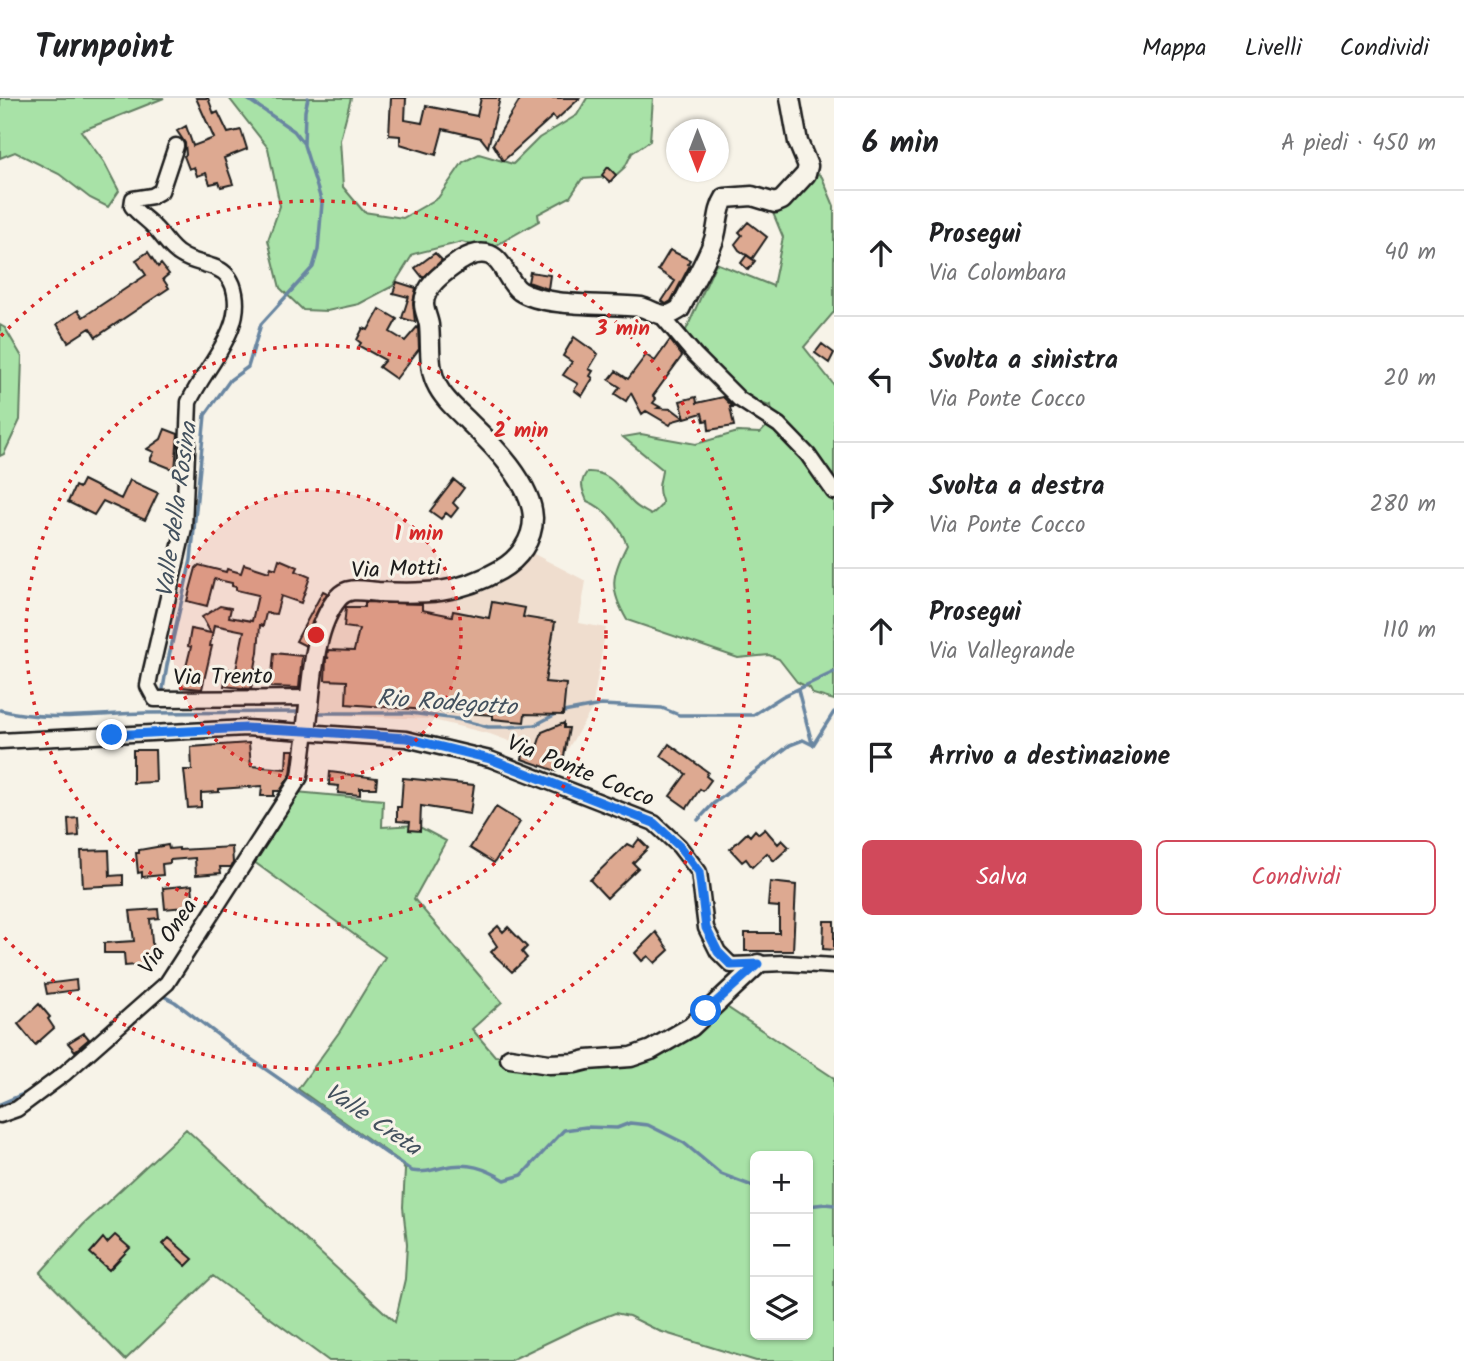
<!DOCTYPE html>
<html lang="it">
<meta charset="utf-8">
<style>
:root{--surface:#fff;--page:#f6f6f6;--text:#202124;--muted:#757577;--line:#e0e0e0;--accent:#d1495b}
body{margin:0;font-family:Kalam,sans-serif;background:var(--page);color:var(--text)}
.controls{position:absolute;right:21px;bottom:21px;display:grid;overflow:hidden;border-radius:10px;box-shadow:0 2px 5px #0004}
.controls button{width:63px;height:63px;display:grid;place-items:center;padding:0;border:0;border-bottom:2px solid var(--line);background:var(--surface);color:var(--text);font:35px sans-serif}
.compass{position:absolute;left:666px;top:21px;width:63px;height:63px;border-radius:50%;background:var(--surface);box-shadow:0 2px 5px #0004;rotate:180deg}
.stop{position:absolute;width:21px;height:21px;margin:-16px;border:5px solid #1a73e8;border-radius:50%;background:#fff}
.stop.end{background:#1a73e8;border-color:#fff;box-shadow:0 2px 7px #0008}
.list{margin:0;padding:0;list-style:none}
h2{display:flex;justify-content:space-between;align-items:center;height:91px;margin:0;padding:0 28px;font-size:30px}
h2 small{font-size:23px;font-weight:400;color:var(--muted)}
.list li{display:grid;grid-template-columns:46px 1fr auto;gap:21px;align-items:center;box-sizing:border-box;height:126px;padding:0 28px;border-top:2px solid var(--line)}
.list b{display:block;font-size:26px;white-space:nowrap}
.list p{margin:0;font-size:23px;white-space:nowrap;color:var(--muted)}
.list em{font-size:23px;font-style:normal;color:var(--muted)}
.actions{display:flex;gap:14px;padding:21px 28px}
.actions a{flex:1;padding:16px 0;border:2px solid var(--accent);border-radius:10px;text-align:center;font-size:24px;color:var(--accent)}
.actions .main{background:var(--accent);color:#fff}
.icon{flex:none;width:38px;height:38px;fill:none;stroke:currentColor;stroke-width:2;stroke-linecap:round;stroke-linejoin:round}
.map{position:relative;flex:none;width:834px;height:1263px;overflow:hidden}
header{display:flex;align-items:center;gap:42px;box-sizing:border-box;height:98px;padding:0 35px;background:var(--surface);border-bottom:2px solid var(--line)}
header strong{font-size:33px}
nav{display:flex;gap:38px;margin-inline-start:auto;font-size:24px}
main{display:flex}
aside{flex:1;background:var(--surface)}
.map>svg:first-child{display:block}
.built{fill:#efddce}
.green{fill:#a8e2a7;stroke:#627f62;stroke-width:2;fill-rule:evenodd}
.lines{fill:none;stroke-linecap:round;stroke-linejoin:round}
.stream{stroke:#6986a1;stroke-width:3.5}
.building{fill:#dda991;stroke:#1c1c1c;stroke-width:2}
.minor-casing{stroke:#1c1c1c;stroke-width:19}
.tertiary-casing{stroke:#1c1c1c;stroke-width:23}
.minor{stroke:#f7f3e8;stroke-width:14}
.tertiary{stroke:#f7f3e8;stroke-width:18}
.route{stroke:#1a73e8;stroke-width:9}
.ring{fill:none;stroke:#d62828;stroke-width:3.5;stroke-dasharray:3.5 7}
.labels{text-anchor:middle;stroke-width:6;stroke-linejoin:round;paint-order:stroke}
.street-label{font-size:23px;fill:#1c1c1c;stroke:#f7f3e8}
.water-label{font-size:24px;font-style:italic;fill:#43515e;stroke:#f7f3e8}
.centre{fill:#d62828;stroke:#f7f3e8;stroke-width:3.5}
.ring-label{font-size:21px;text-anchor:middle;font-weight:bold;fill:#d62828;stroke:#f7f3e8;stroke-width:6;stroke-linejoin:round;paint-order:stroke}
</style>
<header>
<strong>Turnpoint</strong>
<nav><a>Mappa</a><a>Livelli</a><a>Condividi</a></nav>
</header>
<main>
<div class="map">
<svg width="834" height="1263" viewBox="0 0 834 1263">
<rect width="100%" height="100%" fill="#f7f3e8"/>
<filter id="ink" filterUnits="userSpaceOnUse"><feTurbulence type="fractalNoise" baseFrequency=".0143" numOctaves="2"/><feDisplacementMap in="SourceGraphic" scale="14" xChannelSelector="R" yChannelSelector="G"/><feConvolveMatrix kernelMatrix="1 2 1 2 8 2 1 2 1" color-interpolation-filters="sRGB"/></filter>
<g filter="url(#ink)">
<!-- built -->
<path class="built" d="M530,454L586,483L579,525L606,530L592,611L561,662L490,636L429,621L309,616L335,500L425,496Z"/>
<!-- green -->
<path class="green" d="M0,0H164L81,33L104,64L119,93L108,109L90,100L59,76L15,54L0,60Z
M229,0H351L340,42L343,89L364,114L403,120L438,100L463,64L479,56L513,66L539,40L577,17L587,0H653L650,43L632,55L625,69L614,79L582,81L570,99L538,116L539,123L488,152L462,144L413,156L393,188L359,206L327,213L303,212L280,190L268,142L280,108L268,50Z
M812,70L822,79L834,108V214L804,249L834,287V602L813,596L810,590L797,584L779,561L769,557L738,560L627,522C609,491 611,478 627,447C620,428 605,410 587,403C582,391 579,385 587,374C610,373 618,389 632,404C637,410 645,413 651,417C670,401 659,406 659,390C659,384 662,377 662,371L623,339L641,336L696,346L738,334L760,335L773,322L771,307L769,308L724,290L682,241L716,165L773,188L783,139L773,115C795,111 805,89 812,70Z
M0,227L5,230L22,259L20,322L4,356L0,358Z
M296,694L383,702L382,729L416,727L446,743L414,801L502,904L472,931L495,958L588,961L663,944L722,906L834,980V1263H756L659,1233L629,1218L615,1215L584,1227L509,1263H329L213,1178L125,1262L40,1175L83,1127L186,1031L395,1224L405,1181L407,1146L403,1109L405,1072L398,1062L298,991L340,933L385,859L250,761ZM755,1058H808V1237H755Z"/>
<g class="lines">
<!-- stream -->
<path class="stream" d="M246,0L294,33L304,46
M798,592L812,645
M162,597L167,567L191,462L205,317L230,282L248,269L261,226L313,169L318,152L322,105L304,47L305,13L308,0
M0,612C49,624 95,616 145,615C197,615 249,614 301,614
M313,615H410L457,621L488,629H508L535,627L558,615L601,607L662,610L679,617H753L783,598L834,574
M813,647L834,614
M698,722L713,706L790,647L803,642L813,647
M161,897L175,904L235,950L412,1073C424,1075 433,1072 445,1069C468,1064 485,1070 505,1082L522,1077L564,1032L586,1029L617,1030L630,1025L648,1027L684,1045L721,1076L755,1089
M0,1006L30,993
M808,1108L825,1106L834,1107"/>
</g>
<!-- building -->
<path class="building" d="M196,0H208L214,16L218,14L228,35L241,32L247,51L224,60L233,86L221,89L219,84L210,86L206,75L197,78L194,69L189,71L184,58L186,57L185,45L177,33L186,28L193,48L214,40Z
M391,0H406L405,22L422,25L426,8L477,18L481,0H500L488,49L481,40L443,31L436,57L400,46V38L389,37Z
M521,0H580L556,22L553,18L503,63L493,46Z
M608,69L616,77L610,84L602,77Z
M748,124L767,139L752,161L739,152L735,146L742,137L739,134Z
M670,152L690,162L688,166L690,167L671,203L666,206L662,203L675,183L658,172Z
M148,154L158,169L161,166L169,176L163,181L169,190L96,239L90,230L68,244L57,226L78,212L83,219L146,177L136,162Z
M435,155L442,162L423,180L415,170Z
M747,157L755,163L748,172L741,165Z
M530,174L550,177L548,191L528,184Z
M397,184L416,190L413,205L415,224L402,220L409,198L408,199L393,195Z
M380,211L397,221L390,234L405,243L418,228L419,251L396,281L379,269L385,262L359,248L361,245L357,242L363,230L368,232Z
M574,239L598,256L589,271L593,273L590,278L593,280L582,298L574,292L578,286L563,277L572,264L563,258Z
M670,242L682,258L653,298L656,301L653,305L660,309L658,310L672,311L684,320L673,323L670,327L646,313L642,316L631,295L626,303L615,296L620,289L609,282L616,273L628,281L646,257L655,263Z
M822,246L834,255L829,265L815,255Z
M696,299L697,305L723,299L733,309H730L734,328L709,332L708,322L704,323L702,315L685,320L680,303Z
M165,331L178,336L175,372L150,362L154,354L147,351L161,341Z
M83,382L121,401L130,382L158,395L145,422L103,403L94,417L68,404L75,388L79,390Z
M454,382L464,390L453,405L458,410L451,419L446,415L441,421L430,413Z
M279,461L298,469L296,473L310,479L301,505L281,498L276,516L266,515L263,528L260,527L258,554L251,591L224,588L227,571L236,572L244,533L214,527L210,548H212L202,591L181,589L191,549L188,548L191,531L211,535L202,519L220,508L231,510L229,519L252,523L258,497L236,492V489L232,488V485L214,481L207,508L187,503L196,470L199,467L226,474L227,471L241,475L244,466L269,474L271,469L276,471Z
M323,493L327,495L312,524L306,548L296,543Z
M365,504L422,506V512L452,518L453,513L489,520L492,504L525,510L523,519L555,524L545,584L566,586L563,617L525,616L524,624L493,621V617L346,606L347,583L325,582L326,560H329L327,559L328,552L354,553L359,531L344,529L346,509H365Z
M274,555L302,558L299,590L271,589Z
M564,625V630H569L562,669L557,667L556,673L522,661L526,646L537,649L542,634Z
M249,645L251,668L286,671L287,652H294L291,676L280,693H274V698H261L262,688L219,691V694L201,695V709L188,710L184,672H192L191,649Z
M669,646L708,674L706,678L711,682L703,693L700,691L687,710L670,698L686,676L661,658Z
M133,652H155L156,684L133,685Z
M330,674L377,680L376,690H360V697L338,695L339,688L329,687Z
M403,680L474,687L470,716L421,708L420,733L409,732L410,724L397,723V709H401Z
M496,709L520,724L494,765L470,750Z
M78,720L79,738L69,739L68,721Z
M765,731L778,746L782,742L789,749L774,763L767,755L752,769L746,761L742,764L730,751L747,735L750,738L755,732L759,736Z
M639,741L648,750L633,765L638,770L607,800L590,782L627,746L633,749Z
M168,747L169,751L179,750V752L232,749L233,765L231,769H220L221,775L196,777L195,760L170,762V765L162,766L163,777L142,779V774L138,775L136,755H139V752Z
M109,752L110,778L123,777V787L83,789L81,753Z
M770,784L796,787L793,853H745V835H779V809L768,808Z
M192,787L194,808L165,811L163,790Z
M158,811L159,820L150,821L153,856L148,857L149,866L125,868L124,855H104V845L134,843L130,813Z
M824,823H834V852L823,851Z
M498,828L503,834L508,829L527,849L522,854L527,860L512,874L491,854L497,848L489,836Z
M656,834L669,852L655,865L648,858L642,863L635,855Z
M76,882L77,892L47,896L45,886Z
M39,906L50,919L48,921L54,930L35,947L18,926Z
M84,935L89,941L75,953L68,945Z
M115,1137L130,1150L109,1172L90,1155L103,1140L107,1145Z
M169,1140L193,1161L186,1168L163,1146Z"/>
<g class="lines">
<defs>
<path id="minor" d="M176,48L161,93L152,98L133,101L132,108C139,117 148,122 155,130C164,139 170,151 181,157C191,164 204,165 216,170C239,179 239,210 231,230C221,257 201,278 189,304L184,430L150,577L148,588L155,601L311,600
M661,217L695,257L739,301L779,327L808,357L834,394
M0,643L246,630L406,641L490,661L654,725L679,748L699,774L706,830L718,854L731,867L785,865L834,868
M0,1017L17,1011L64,976L167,885L300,679L306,633"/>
<path id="tertiary" d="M306,633C312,593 311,532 338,500C348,488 364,493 378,494C425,496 459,496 500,472C519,461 533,442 533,420C532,386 493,347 470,325C458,313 443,301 436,285C428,268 431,245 429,227C428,220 424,213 424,206C424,187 446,173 460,163C468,158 479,153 490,157C504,163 507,184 520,193C546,210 609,205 641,209C649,211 657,217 666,217C671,217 675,214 680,211C690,190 703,169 712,147C719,132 716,114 725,100L752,98L775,105L782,102L806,76L808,68L798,44L790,0
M510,960L549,966L575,965L587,962L631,959L651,952L691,929L758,866"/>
</defs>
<!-- minor casing -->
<use href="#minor" class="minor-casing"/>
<!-- tertiary casing -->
<use href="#tertiary" class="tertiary-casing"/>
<!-- minor -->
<use href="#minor" class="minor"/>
<!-- tertiary -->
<use href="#tertiary" class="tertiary"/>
</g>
</g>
<g class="lines" filter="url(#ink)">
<!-- route -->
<path class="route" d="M112,637L246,630L306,633L406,640L490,661L654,725L679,748L699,774L706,830L718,854L731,867L758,866L706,913"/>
</g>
<!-- distance rings -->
<circle cx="316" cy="537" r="145" fill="#d62828" fill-opacity=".12"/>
<g class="ring">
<circle cx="316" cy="537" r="145"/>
<circle cx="316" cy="537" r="290"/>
<path d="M1 238A434 434 0 1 1 1 836"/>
</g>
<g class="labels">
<!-- street labels -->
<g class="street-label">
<text transform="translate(396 470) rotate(-2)" y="8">Via Motti</text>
<text transform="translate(223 578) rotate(-1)" y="8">Via Trento</text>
<text transform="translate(581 672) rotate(22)" y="8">Via Ponte Cocco</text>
<text transform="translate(167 838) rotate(-56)" y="8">Via Onea</text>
</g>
<!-- water labels -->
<g class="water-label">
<text transform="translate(176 412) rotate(-82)" y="8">Valle della Rosina</text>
<text transform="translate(447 604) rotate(4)" y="8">Rio Rodegotto</text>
<text transform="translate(373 1021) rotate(34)" y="8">Valle Creta</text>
</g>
</g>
<circle cx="316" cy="537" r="10" class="centre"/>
<g class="ring-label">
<text x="623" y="237">3 min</text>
<text x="521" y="339">2 min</text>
<text x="419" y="442">1 min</text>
</g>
</svg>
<div class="controls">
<button>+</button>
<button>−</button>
<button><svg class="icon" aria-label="layers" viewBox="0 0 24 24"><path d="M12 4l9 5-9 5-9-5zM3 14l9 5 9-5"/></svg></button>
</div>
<svg class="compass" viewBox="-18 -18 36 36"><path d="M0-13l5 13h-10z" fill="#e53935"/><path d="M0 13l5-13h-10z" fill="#757577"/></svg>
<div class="stop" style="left:706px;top:913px"></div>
<div class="stop end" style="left:112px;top:637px"></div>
</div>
<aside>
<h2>6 min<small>A piedi · 450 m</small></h2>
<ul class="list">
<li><svg class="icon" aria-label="ahead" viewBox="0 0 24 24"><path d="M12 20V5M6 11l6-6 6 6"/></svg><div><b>Prosegui</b><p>Via Colombara</p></div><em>40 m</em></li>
<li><svg class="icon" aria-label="left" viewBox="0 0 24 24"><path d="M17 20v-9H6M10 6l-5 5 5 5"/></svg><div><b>Svolta a sinistra</b><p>Via Ponte Cocco</p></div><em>20 m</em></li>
<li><svg class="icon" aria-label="right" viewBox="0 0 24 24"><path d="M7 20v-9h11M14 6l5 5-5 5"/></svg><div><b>Svolta a destra</b><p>Via Ponte Cocco</p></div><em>280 m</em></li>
<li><svg class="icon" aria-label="ahead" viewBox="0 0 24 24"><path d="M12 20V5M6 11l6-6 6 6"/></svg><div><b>Prosegui</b><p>Via Vallegrande</p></div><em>110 m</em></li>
<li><svg class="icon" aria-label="arrive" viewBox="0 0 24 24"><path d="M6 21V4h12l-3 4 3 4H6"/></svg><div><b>Arrivo a destinazione</b></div></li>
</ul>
<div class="actions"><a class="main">Salva</a><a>Condividi</a></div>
</aside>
</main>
